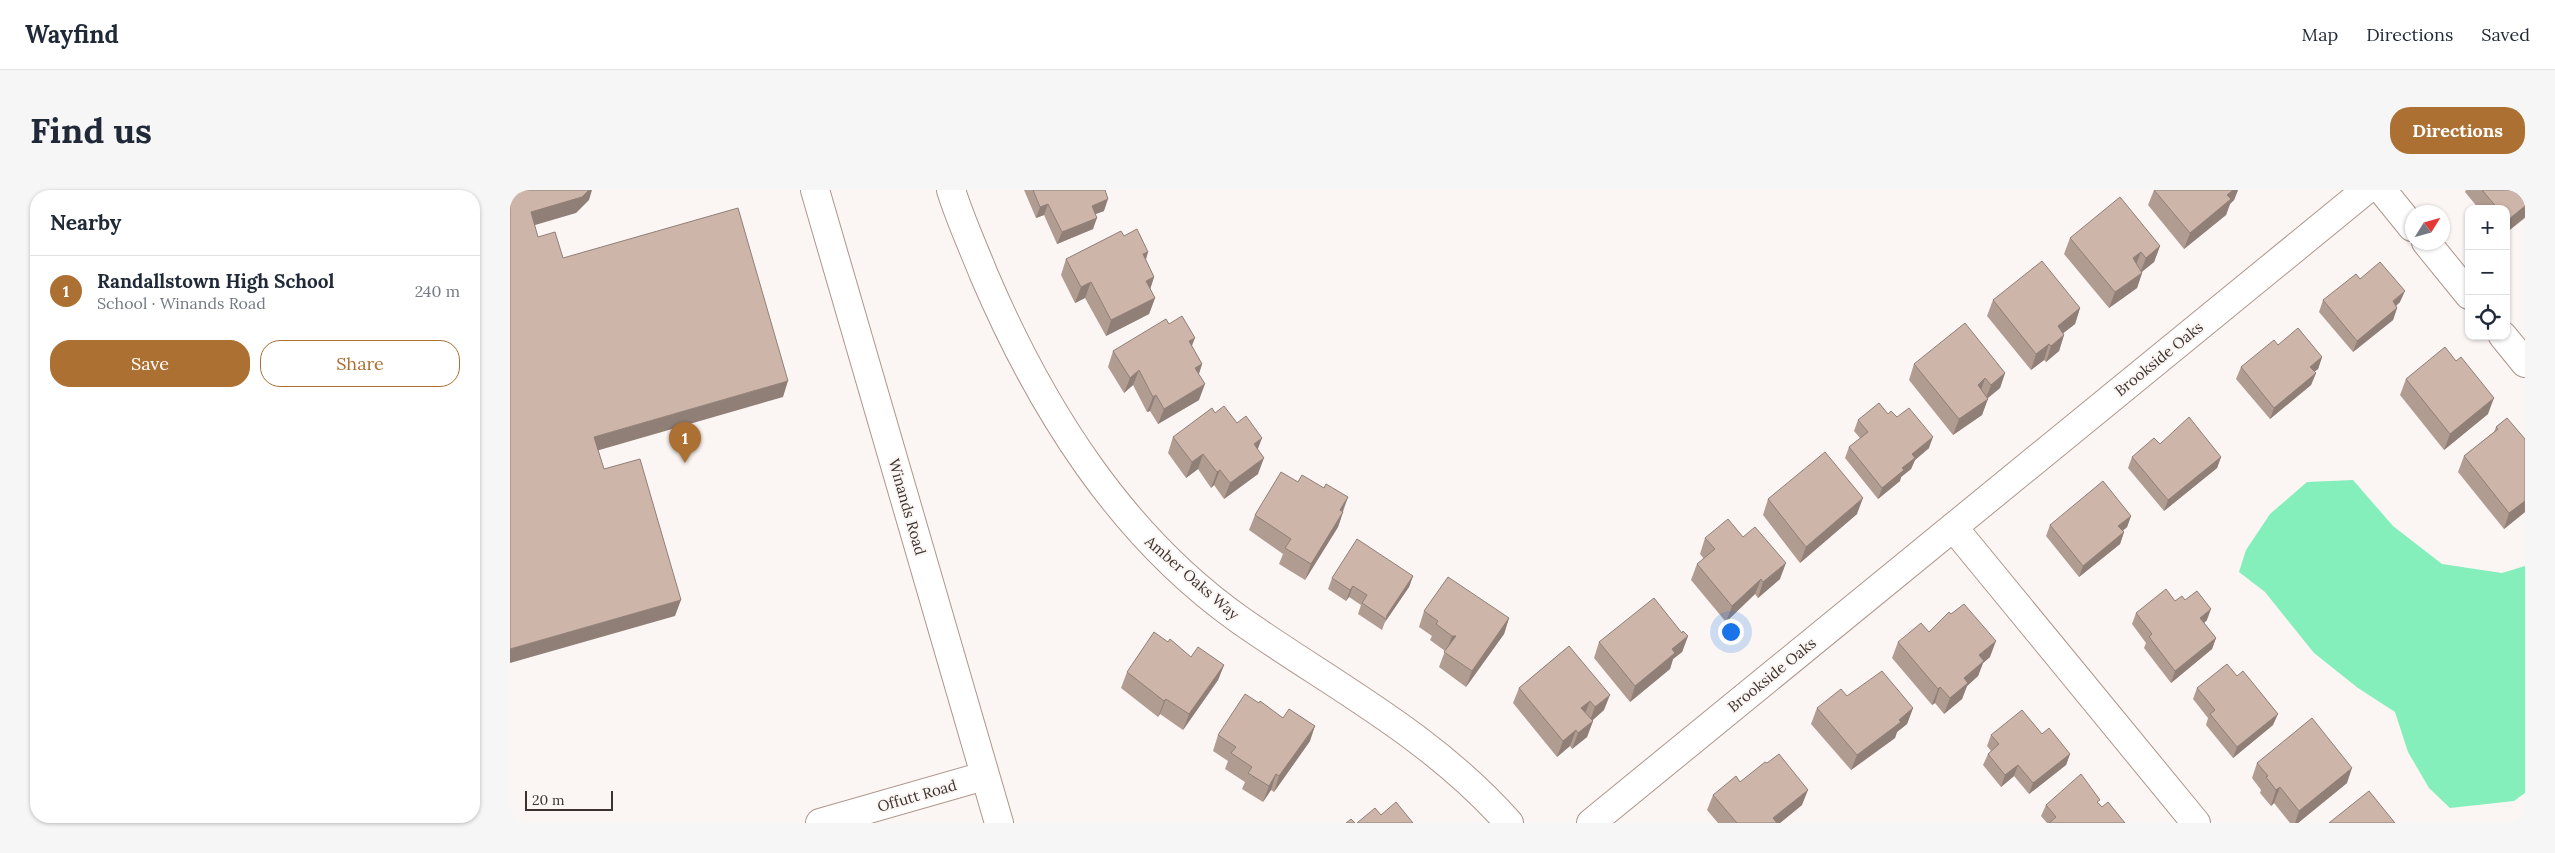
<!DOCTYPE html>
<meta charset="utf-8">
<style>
:root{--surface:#fff;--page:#f6f6f7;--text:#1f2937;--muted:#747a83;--line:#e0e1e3;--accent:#ac7032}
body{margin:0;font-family:Lora,serif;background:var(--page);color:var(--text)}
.controls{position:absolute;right:15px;top:15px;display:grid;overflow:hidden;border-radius:10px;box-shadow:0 1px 4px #0004}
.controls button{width:45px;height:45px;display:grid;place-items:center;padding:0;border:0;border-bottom:1px solid var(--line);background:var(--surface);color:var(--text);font:25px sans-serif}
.compass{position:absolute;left:1895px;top:15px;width:45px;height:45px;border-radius:50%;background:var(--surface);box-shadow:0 1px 4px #0004;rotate:53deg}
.scale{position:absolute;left:15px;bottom:12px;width:88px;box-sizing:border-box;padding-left:5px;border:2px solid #3c322e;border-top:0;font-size:14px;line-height:18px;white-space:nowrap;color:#3c322e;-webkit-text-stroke:4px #fbf6f4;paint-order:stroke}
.you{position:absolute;left:1220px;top:441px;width:18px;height:18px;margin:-12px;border:4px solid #fff;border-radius:50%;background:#1a73e8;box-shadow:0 0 0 8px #1a73e833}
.badge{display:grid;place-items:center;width:32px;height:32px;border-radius:50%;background:var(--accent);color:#fff;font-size:16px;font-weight:700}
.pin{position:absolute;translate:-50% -41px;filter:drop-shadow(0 1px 2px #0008)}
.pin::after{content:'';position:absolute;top:26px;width:18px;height:15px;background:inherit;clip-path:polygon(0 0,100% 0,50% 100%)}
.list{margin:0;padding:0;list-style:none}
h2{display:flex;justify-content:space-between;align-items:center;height:65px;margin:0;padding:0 20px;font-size:21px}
h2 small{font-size:16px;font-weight:400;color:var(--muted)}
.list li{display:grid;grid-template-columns:32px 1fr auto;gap:15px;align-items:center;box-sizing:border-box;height:70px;padding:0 20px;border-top:1px solid var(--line)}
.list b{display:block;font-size:19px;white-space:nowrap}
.list p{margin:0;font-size:16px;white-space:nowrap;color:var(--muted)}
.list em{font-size:16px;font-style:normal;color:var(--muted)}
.actions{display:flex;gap:10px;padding:15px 20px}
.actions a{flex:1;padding:11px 0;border:1px solid var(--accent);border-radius:20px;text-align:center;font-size:18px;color:var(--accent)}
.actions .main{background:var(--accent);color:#fff}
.icon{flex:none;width:28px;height:28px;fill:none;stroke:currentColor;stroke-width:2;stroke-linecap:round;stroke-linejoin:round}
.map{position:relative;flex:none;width:2015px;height:633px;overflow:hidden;border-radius:20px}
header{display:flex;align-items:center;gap:30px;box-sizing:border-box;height:70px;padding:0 25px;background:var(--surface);border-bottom:1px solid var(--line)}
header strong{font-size:24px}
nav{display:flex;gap:28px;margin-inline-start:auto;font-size:18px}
.intro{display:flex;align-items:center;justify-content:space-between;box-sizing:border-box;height:120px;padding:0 30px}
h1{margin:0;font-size:35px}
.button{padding:12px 22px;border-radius:20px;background:var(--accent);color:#fff;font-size:18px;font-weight:700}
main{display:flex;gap:30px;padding:0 30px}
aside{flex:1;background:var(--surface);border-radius:20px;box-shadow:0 1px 4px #0004}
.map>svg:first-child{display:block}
.green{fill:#84efbb}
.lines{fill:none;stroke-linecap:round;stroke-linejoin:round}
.street-casing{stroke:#ae968b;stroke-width:30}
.secondary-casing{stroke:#ae968b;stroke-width:30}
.street{stroke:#fff;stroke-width:28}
.secondary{stroke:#fff;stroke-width:28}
.wall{fill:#b19c92}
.shaded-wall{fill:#907f77}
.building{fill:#ceb5aa;stroke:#907f77}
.labels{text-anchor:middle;stroke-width:4;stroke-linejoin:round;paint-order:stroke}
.street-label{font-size:15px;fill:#3c322e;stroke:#fbf6f4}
</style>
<header>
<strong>Wayfind</strong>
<nav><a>Map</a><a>Directions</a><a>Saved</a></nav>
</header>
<div class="intro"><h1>Find us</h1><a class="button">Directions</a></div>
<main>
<aside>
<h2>Nearby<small></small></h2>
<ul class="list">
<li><span class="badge">1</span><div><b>Randallstown High School</b><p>School · Winands Road</p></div><em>240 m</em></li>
</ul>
<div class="actions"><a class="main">Save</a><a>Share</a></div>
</aside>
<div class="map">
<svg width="2015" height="633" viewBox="0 0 2015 633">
<rect width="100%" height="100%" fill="#fbf6f4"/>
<!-- green -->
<path class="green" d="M1843,290L1883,336L1932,374L1992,383L2015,376V603L2004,611L1940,618L1919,598L1898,562L1885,522L1848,498L1804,463L1755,402L1729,382L1736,360L1760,324L1797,292Z"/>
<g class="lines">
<defs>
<path id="street" d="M441,0C450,29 463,57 474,85C531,218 610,345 730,430C824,496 921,545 999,633
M1872,0L1902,37
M1916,52L1959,105
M1993,146L2015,173
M1443,337L1686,633
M1081,633L1856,0"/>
<path id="secondary" d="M305,0L489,633
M310,633L474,586"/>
</defs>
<!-- street casing -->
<use href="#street" class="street-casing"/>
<!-- secondary casing -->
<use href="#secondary" class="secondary-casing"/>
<!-- street -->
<use href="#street" class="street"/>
<!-- secondary -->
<use href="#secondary" class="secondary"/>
</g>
<!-- wall -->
<path class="wall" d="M514,0H595L594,21L585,24L583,39L547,54L534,25L526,28Z
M1644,0H1728L1724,10L1720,14L1716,25L1674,59L1638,15Z
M1956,0H2015V28L1996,43V19H1969L1955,2Z
M614,46L638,62L636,70L644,87L640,99L645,108L639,124L596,146L575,108L565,113L551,85L556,69Z
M1560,48L1650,56L1644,72L1632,82V83L1627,98L1599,118L1554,64Z
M1850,89L1890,112L1886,116L1887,118L1883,130L1843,162L1809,122L1813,110Z
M1483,110L1570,118L1565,134L1553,143L1554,145L1549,161L1536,172L1534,170L1521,180L1477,126Z
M659,134L682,156L692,174L689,184V210L648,234L640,221L637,222L623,195L614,203L598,177L603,161Z
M1768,155L1812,167L1808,179L1804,182L1806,183L1801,195L1760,229L1726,189L1731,177Z
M1404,174L1495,183L1490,198L1477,209L1472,225L1443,245L1399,190Z
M1896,189L1978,224L1934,260L1890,205Z
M705,223L748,260V284L714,309L704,295L701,298L688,279L676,288L658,263L663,247Z
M1378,224L1387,227L1419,258L1405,270L1401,279L1391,287L1390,291L1368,309L1335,268L1339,257L1350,248L1344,241L1348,230Z
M1997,228L2015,322L1994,339L1948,282L1954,266L1984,242L1986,237Z
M1622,267H1711L1707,278L1654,321L1618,278Z
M788,292L814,298L838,307L828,337L795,390L769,374L773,364L739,340L745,325Z
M1258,309L1347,324L1290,373L1253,325Z
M1621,326L1617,337L1613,341L1614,342L1610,354L1569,387L1536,346L1540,335Z
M1233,347L1270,389L1248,408L1245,404L1216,432L1181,390L1187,374L1194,369L1190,364L1195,348Z
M903,386L899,397L875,432L872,440L848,424L851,415L839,407L836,411L818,399L822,388Z
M1675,410L1697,430L1694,433L1706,448L1702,459L1661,493L1634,458L1636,453L1622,434L1626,423L1665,411Z
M914,421L999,428L994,444L956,497L929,477L935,461L920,450L922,446L909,437Z
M1419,442L1480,467L1473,473L1468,486L1457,496L1452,509L1434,524L1425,513L1422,515L1382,468L1388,452Z
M1172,443L1178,446L1172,462L1163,469L1160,479L1120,512L1084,468L1089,452Z
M1059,456L1094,520L1082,531H1083L1077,547L1062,559L1060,556L1047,567L1003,513L1009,498Z
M681,467L714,475L708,490L673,540L650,524L648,527L611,498L617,482Z
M1687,498L1763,535L1723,568L1696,535L1698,528L1683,509Z
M1337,506L1403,518L1397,534L1387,542L1385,548L1341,580L1301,534L1307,518Z
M1532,544L1560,564L1556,575L1519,604L1504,586L1491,597L1473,575L1478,564L1481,561L1477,556L1481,545Z
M708,545L800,551L764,602L761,600L753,612L732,599L735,592L715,579L718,571L703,561Z
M1747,573L1837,593L1788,633H1780L1764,613L1761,616L1750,603L1751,600L1742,588Z
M1230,592L1292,615L1270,633H1208L1197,620L1203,605Z
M1589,613L1592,617L1615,633H1537L1531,626L1536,615Z"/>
<!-- shaded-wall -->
<path class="shaded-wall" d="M79,0H82L79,10L66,23L15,38L21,22Z
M1723,0H1728L1724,10L1720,14L1716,25L1674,59L1680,43L1717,5Z
M598,9L594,21L578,27L582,16Z
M538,14L534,25L526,28L530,17Z
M2015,16V27L1996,43V35L1998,30Z
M587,28L583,39L547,54L552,42Z
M1650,56L1644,72L1630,83L1636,68Z
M638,62L633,77V64Z
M1631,62L1625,77L1623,68Z
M1632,83L1627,98L1599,118L1605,102Z
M644,87L639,103L636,91Z
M581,92L575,108L565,113L571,97Z
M1895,101L1890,112L1879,122L1883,111Z
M645,108L639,124L596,146L601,130Z
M1570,118L1565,134L1542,152L1548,136Z
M1887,118L1883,130L1843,162L1847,151Z
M1554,145L1549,161L1536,172L1541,156Z
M685,148L679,163V151Z
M1539,154L1534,170L1521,180L1526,164Z
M1812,167L1808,179L1796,188L1800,177Z
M692,174L687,189L685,178Z
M629,180L623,195L614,203L620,188Z
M1495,183L1490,198L1475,210L1481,195Z
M1806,183L1801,195L1760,229L1764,218Z
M1475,188L1470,204L1468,195Z
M278,191L273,207L79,263L84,247Z
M695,194L689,210L648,234L654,219Z
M646,205L640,221L637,222L643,207Z
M1984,208L1978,224L1934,260L1940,244Z
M1478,209L1472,225L1443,245L1449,229Z
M1423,247L1419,258L1405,270L1401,279L1391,287L1390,291L1368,309L1372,298L1392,278L1402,264Z
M752,248L746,264L744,254Z
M693,264L688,279L676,288L682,272Z
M1711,267L1707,278L1654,321L1658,310Z
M754,268L748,284L714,309L720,293Z
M710,280L704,295L701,298L707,282Z
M838,307L832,322L830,320Z
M1353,308L1347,324L1290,373L1296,357Z
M2015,311V322L1994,339L1999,323Z
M833,322L828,337L795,390L801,374Z
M1621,326L1617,337L1604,347L1608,336Z
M1614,342L1610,354L1569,387L1573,376Z
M1276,373L1270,389L1248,408L1253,392Z
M903,386L899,397L875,432L877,425Z
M1251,389L1245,404L1216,432L1222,416Z
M843,396L839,407L836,411L840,400Z
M171,410L165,426L0,473V459Z
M1701,419L1697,430L1686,440L1690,428Z
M999,428L994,444L956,497L962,481Z
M942,446H946L936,462Z
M1178,446L1172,462L1163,469L1160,479L1120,512L1125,496L1162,459Z
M1706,448L1702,459L1661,493L1665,481Z
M1486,451L1480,467L1473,473L1468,486L1457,496L1452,509L1434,524L1440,508L1469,465Z
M714,475L708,490L673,540L679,524Z
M1430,497L1425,513L1422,515L1428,499Z
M1100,505L1094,520L1079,533L1085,517Z
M656,509L650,524L648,527L654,511Z
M1080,511L1074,526L1071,518Z
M1403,518L1397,534L1387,542L1385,548L1341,580L1347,565Z
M1768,524L1763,535L1723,568L1727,557Z
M1083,531L1077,547L1062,559L1068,543Z
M805,536L800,551L764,602L769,586Z
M1066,540L1060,556L1047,567L1053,551Z
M1560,564L1556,575L1519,604L1523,593Z
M1508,575L1504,586L1491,597L1495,585Z
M1842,578L1837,593L1788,633H1785L1789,621Z
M766,584L761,600L753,612L759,596Z
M1770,597L1764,613L1761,616L1766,600Z
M1298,600L1292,615L1270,633H1261L1263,628Z"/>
<!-- building -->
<path class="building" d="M0,0H79L72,7L21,22L28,47L45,42L53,68L228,18L278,191L84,247L94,279L130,269L171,410L0,459Z
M523,0H595L598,9L582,16L587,28L552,42L538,14L530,17Z
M1644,0H1723L1717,5L1721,9L1680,43Z
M1972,0H2015V16L1998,30L1996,29V19H1988Z
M1610,7L1650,56L1636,68L1631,62L1623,68L1632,83L1605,102L1560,48Z
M627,39L638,62L633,64L644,87L636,91L645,108L601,130L581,92L571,97L556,69L611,41L614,46Z
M1532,71L1570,118L1548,136L1554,145L1541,156L1539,154L1526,164L1483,110Z
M1870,72L1895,101L1883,111L1887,118L1847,151L1813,110L1846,84L1850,89Z
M672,126L685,148L679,151L692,174L685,178L695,194L654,219L646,205L643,207L629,180L620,188L603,161L656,129L659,134Z
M1455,133L1495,183L1481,195L1475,188L1468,195L1478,209L1449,229L1404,174Z
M1788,138L1812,167L1800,177L1806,183L1764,218L1731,177L1764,150L1768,155Z
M1935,157L1946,171L1951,167L1984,208L1940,244L1896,189Z
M1369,213L1378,224L1381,221L1387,227L1399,218L1423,247L1402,264L1405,268L1392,278L1394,280L1372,298L1339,257L1358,242L1348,230Z
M714,216L727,233L736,226L752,248L744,254L754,268L720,293L710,280L707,282L693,264L682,272L663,247L702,218L705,223Z
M1679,227L1711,267L1658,310L1622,267L1644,248L1650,254Z
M1997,228L2015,249V311L1999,323L1954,266L1988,239L1986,237Z
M1315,262L1353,308L1296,357L1258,309Z
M771,282L788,292L792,285L814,298L816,294L838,307L830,320L833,322L801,374L775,358L781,349L745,325Z
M1593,291L1621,326L1608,336L1614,342L1573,376L1540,335Z
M1218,329L1233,347L1245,337L1276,373L1253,392L1251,389L1222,416L1187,374L1205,359L1195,348Z
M847,349L903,386L877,425L876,429L852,413L857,405L843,396L840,400L822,388Z
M938,387L999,428L962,481L934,462L946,446H942L926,434L928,431L914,421Z
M1656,399L1665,411L1672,406L1675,410L1687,401L1701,419L1690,428L1706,448L1665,481L1639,447L1642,444L1626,423Z
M1144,408L1172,443L1173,441L1178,446L1162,459L1165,463L1125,496L1089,452Z
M1454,414L1486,451L1469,465L1474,471L1454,488L1458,493L1440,508L1430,497L1428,499L1388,452L1411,433L1419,442L1439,422L1441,424Z
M644,442L658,452L660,449L681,467L688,457L714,475L679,524L656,509L654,511L617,482Z
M1059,456L1100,505L1085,517L1080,511L1071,518L1083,531L1068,543L1066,540L1053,551L1009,498Z
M1717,474L1727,486L1733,481L1768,524L1727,557L1700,524L1705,520L1687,498Z
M1372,481L1403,518L1389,530L1391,532L1347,565L1307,518L1331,499L1337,506Z
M735,504L749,513L750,511L773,528L779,519L805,536L769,586L766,584L759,596L738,583L742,577L721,563L726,557L708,545Z
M1512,520L1532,544L1539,538L1560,564L1523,593L1508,575L1495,585L1478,564L1489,554L1481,545Z
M1802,528L1842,578L1789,621L1770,597L1766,600L1756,587L1758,586L1747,573Z
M1269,564L1298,600L1263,628L1267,633H1227L1203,605L1226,586L1230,592L1255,572L1257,573Z
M1571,584L1590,610L1587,612L1592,617L1598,612L1615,633H1539L1546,627L1536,615Z
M1859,601L1885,633H1819Z
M886,612L903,633H847L865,618L871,625Z
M841,629L845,633H836Z"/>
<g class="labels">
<!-- street labels -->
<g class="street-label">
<text transform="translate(1649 169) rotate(-39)" y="5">Brookside Oaks</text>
<text transform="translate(397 317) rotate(74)" y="5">Winands Road</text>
<text transform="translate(682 388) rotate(41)" y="5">Amber Oaks Way</text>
<text transform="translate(1262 485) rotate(-39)" y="5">Brookside Oaks</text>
<text transform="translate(407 606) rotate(-16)" y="5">Offutt Road</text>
</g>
</g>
</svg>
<div class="controls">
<button>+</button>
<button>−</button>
<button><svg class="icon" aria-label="locate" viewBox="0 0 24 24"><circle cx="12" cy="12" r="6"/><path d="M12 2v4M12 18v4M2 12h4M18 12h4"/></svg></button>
</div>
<svg class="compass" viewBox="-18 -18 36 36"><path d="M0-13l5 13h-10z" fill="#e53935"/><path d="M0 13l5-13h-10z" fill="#747a83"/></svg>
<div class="scale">20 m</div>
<div class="you"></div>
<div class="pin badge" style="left:175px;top:273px">1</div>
</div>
</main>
